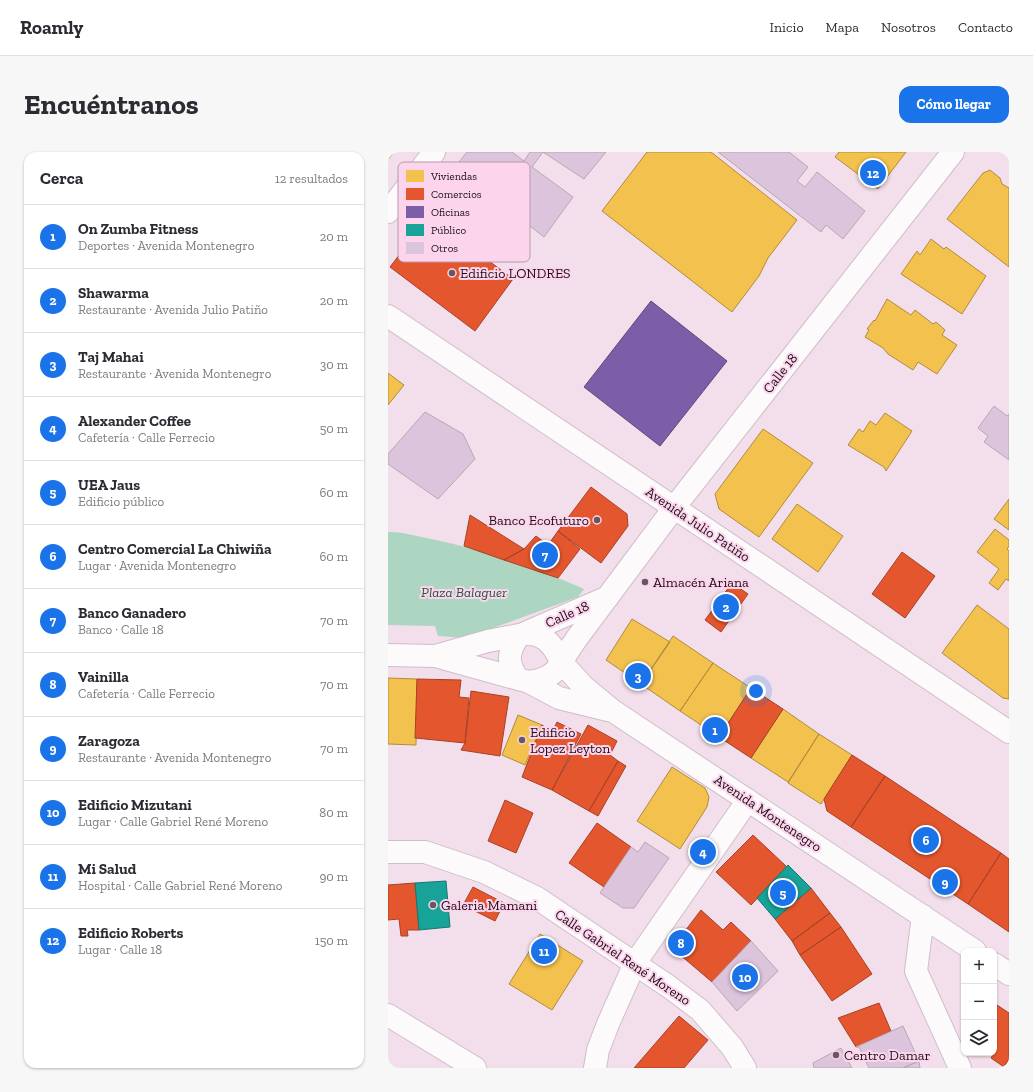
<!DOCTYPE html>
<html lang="es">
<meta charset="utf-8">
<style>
:root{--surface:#fff;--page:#f7f7f7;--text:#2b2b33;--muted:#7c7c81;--line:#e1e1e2;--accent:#1a73e8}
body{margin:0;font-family:"Zilla Slab",serif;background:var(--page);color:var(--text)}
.controls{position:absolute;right:12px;bottom:12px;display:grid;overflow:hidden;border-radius:8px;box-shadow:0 1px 3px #0004}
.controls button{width:36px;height:36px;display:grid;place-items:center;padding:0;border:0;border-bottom:1px solid var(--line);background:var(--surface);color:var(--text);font:20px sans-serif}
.you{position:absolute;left:368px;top:539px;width:14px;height:14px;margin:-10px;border:3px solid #fff;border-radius:50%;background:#1a73e8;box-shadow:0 0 0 6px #1a73e833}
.badge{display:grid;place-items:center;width:26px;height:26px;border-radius:50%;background:var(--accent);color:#fff;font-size:13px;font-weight:700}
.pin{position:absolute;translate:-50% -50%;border:2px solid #fff;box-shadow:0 1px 4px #0006}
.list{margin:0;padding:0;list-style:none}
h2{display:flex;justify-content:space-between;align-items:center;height:52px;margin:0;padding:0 16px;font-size:17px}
h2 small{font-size:13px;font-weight:400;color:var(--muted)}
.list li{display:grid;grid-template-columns:26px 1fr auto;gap:12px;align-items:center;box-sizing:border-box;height:64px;padding:0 16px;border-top:1px solid var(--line)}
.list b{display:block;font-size:15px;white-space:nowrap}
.list p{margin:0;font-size:13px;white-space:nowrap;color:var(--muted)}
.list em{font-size:13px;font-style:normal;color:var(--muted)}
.icon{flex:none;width:22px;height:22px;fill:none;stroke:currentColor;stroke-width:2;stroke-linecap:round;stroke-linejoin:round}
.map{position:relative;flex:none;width:621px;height:916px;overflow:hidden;border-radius:12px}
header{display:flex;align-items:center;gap:24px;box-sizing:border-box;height:56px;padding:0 20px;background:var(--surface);border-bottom:1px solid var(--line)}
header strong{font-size:19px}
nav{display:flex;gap:22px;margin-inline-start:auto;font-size:14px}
.intro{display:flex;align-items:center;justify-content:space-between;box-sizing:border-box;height:96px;padding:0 24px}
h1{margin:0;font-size:28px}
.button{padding:10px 18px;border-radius:12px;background:var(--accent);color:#fff;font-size:14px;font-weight:700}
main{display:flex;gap:24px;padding:0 24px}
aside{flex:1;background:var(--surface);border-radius:12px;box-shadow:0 1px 3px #0004}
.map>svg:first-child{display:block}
.green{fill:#acd5c2}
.homes{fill:#f2c14e;stroke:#b28b3e}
.shops{fill:#e4572e;stroke:#a84127}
.offices{fill:#7b5ea7;stroke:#5e467c}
.public{fill:#17a398;stroke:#187671}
.building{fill:#dcc4dc;stroke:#b6a8b3}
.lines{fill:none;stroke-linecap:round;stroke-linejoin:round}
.minor-casing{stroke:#cebec8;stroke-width:24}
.minor{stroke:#fdfafc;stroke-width:22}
.poi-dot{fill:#675761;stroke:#fcd5ed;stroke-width:1.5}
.labels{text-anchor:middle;stroke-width:4;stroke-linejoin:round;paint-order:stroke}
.poi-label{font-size:14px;fill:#1b0e17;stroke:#fcd5ed;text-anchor:start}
.street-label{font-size:14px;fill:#1b0e17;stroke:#fcd5ed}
.park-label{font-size:14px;font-style:italic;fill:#1f573d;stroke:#fcd5ed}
.key{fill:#fcd5ed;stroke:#b899ad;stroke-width:1}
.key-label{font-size:11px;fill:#1b0e17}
</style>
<header>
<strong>Roamly</strong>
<nav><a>Inicio</a><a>Mapa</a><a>Nosotros</a><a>Contacto</a></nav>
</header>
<div class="intro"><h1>Encuéntranos</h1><a class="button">Cómo llegar</a></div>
<main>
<aside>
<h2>Cerca<small>12 resultados</small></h2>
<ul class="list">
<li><span class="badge">1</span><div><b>On Zumba Fitness</b><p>Deportes · Avenida Montenegro</p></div><em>20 m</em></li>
<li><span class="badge">2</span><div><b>Shawarma</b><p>Restaurante · Avenida Julio Patiño</p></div><em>20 m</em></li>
<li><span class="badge">3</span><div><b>Taj Mahai</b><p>Restaurante · Avenida Montenegro</p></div><em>30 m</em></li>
<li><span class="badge">4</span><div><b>Alexander Coffee</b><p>Cafetería · Calle Ferrecio</p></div><em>50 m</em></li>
<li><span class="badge">5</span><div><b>UEA Jaus</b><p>Edificio público</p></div><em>60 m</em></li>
<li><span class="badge">6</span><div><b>Centro Comercial La Chiwiña</b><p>Lugar · Avenida Montenegro</p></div><em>60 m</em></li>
<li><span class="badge">7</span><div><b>Banco Ganadero</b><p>Banco · Calle 18</p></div><em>70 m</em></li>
<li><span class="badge">8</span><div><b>Vainilla</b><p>Cafetería · Calle Ferrecio</p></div><em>70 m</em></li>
<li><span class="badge">9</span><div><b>Zaragoza</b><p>Restaurante · Avenida Montenegro</p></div><em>70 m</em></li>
<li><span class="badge">10</span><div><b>Edificio Mizutani</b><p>Lugar · Calle Gabriel René Moreno</p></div><em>80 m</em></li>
<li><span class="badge">11</span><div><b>Mi Salud</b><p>Hospital · Calle Gabriel René Moreno</p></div><em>90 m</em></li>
<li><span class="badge">12</span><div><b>Edificio Roberts</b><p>Lugar · Calle 18</p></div><em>150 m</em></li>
</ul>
</aside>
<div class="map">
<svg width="621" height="916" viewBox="0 0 621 916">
<rect width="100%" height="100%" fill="#f3deeb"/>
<!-- green -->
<path class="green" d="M0,380C17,380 32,385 48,388C98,399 149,416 196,437L190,445L77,486L50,484L47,474L0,473Z"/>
<!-- homes -->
<path class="homes" d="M0,0H6L0,8Z
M259,0H323L409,68L380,106L371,124L344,160L214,59Z
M451,0H518L490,37L447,5Z
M602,18L612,26L614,32L621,36V115L559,67L595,21Z
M543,87L556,97L558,95L598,124L574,162L513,122L529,99L532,103Z
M499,147L523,163L527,158L545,172L548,170L557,178L554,183L569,193L549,222L530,210L525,218L500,202L495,196L477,185L481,178L479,177L486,168L487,169Z
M0,221L16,233L0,253Z
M497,261L524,279L498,319L496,315L460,293L471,277L475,280L482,269L488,273Z
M375,277L425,311L371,385L331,357L327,342Z
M621,347V378L606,367Z
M409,352L455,384L430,420L384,387Z
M607,377L621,388V394L619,397L621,399V429L618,427L610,438L601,431L611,417L589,400Z
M589,453L621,477V547L615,546L554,501Z
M244,467L282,490L253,532L218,508Z
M285,484L325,511L292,559L253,532Z
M325,511L363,536L331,585L292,559Z
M0,526L29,527L28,593L0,592Z
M395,557L431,582L400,630L363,606Z
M130,563L154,573L137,613L114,603Z
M431,582L464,603L433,652L400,631Z
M284,615L317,636L321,645L319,655L292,697L249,669Z
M152,782L195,809L164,858L121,832Z"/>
<!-- shops -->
<path class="shops" d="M41,64L125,127L87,179L2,115Z
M203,335L239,362L240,374L213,411L170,379Z
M82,363L136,397L116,408L76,394Z
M170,379L192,397L170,426L116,408L136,397L148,384L160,393Z
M514,400L547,424L517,466L484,442Z
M344,431L360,442L333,480L317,468Z
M29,527L73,528L71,545L81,546L77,591L27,586Z
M363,536L395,557L363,606L331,585Z
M83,539L121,545L112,604L73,598L77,591Z
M169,570L193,582L164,638L134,625L154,573L164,580Z
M200,573L229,589L222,603L230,609L201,659L164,638Z
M464,603L497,624L463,675L439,659L436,647Z
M230,609L238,614L210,664L201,659Z
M497,624L613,701L580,752L463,675Z
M117,648L145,661L128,701L100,689Z
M209,671L243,695L216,735L181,711Z
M365,683L399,715L363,753L328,720Z
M613,701L621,707V780L580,752Z
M27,731L31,778H19L20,784H13L11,767L0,768V733Z
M85,735L116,751L107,769L75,753Z
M423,736L442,761L404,789L387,767Z
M313,758L335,778L343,770L363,789L324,830L284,796Z
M442,761L453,775L412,803L404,789Z
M453,775L484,822L444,849L412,803Z
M491,851L503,879L468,895L450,866Z
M606,851L621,861V907L616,915L603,906L606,901Z
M291,864L320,888L296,916H246Z
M621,907V916H615L616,915Z"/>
<!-- offices -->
<path class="offices" d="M263,149L339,209L272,294L196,235Z"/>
<!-- public -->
<path class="public" d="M400,713L423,736L387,767L369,746Z
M58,729L62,775L31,778L27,731Z"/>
<!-- building -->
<path class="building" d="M79,0H124L136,9L142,0H218L196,27L155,0L144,15L185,45L156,85L67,15Z
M330,0H401L420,15L409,29L417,35L429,20L477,59L455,87L438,73L433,80Z
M606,254L619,264L621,262V308L596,290L600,284L590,276Z
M37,260L75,282L87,307L50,347L0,312V302Z
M257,690L281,706L246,756H235L212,741L243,695L250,700Z
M363,789L390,819L349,859L324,830Z
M515,874L531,909L515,916H481L471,895H468Z
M453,896L464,916H426L425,911Z
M531,909L532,916H515Z"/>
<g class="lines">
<defs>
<path id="minor" d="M565,0L292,348L189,486L173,510L196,535L225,559L587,799
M0,60L46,0
M0,164L621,580
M137,481L220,445
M0,503L47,504L141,530C155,528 167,524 173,510C165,491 153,478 131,483C120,500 118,510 130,527
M47,504L100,489L131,483
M141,530L171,546L220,558
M0,700H37L96,720L149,746L280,834L312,858L344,895L357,916
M535,764L528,819L572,916
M606,812L621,822
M0,863L87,916
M207,916L210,898L220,872L247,811L360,648"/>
</defs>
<!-- minor casing -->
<use href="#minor" class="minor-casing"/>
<!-- minor -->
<use href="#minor" class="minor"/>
</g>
<!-- markers -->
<g class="poi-dot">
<circle cx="64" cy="121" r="4"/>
<circle cx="209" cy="368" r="4"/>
<circle cx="257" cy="430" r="4"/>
<circle cx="134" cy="588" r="4"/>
<circle cx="45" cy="753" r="4"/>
<circle cx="448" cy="903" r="4"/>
</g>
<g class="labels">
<!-- poi labels -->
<g class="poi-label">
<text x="72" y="126">Edificio LONDRES</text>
<text x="201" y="373" text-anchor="end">Banco Ecofuturo</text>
<text x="265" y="435">Almacén Ariana</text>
<text x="142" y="585">Edificio<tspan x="142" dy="16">Lopez Leyton</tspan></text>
<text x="53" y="758">Galeria Mamani</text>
<text x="456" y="908">Centro Damar</text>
</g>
<!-- street labels -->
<g class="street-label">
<text transform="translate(392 221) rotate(-52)" y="5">Calle 18</text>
<text transform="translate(310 372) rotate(34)" y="5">Avenida Julio Patiño</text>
<text transform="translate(179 462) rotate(-24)" y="5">Calle 18</text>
<text transform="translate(380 661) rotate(34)" y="5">Avenida Montenegro</text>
<text transform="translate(235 805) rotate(34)" y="5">Calle Gabriel René Moreno</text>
</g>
<!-- park labels -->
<g class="park-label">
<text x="76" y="445">Plaza Balaguer</text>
</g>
</g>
<!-- legend -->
<rect x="10" y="10" width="132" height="100" rx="6" class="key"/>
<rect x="18" y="18" width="18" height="12" fill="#f2c14e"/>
<rect x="18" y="36" width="18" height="12" fill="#e4572e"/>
<rect x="18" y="54" width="18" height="12" fill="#7b5ea7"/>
<rect x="18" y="72" width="18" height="12" fill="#17a398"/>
<rect x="18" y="90" width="18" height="12" fill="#dcc4dc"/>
<g class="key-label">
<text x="43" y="28">Viviendas</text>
<text x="43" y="46">Comercios</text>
<text x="43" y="64">Oficinas</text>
<text x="43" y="82">Público</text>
<text x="43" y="100">Otros</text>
</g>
</svg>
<div class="controls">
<button>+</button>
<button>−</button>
<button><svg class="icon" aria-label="layers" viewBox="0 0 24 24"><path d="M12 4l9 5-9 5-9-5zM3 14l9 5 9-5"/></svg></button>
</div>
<div class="you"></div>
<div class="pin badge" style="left:327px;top:578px">1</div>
<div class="pin badge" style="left:338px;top:455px">2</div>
<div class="pin badge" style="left:250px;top:524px">3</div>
<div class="pin badge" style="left:315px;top:700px">4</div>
<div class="pin badge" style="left:395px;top:741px">5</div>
<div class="pin badge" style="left:538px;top:688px">6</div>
<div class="pin badge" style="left:157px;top:403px">7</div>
<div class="pin badge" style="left:293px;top:791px">8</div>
<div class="pin badge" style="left:557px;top:730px">9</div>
<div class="pin badge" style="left:357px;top:825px">10</div>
<div class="pin badge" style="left:156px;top:799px">11</div>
<div class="pin badge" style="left:485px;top:21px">12</div>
</div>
</main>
